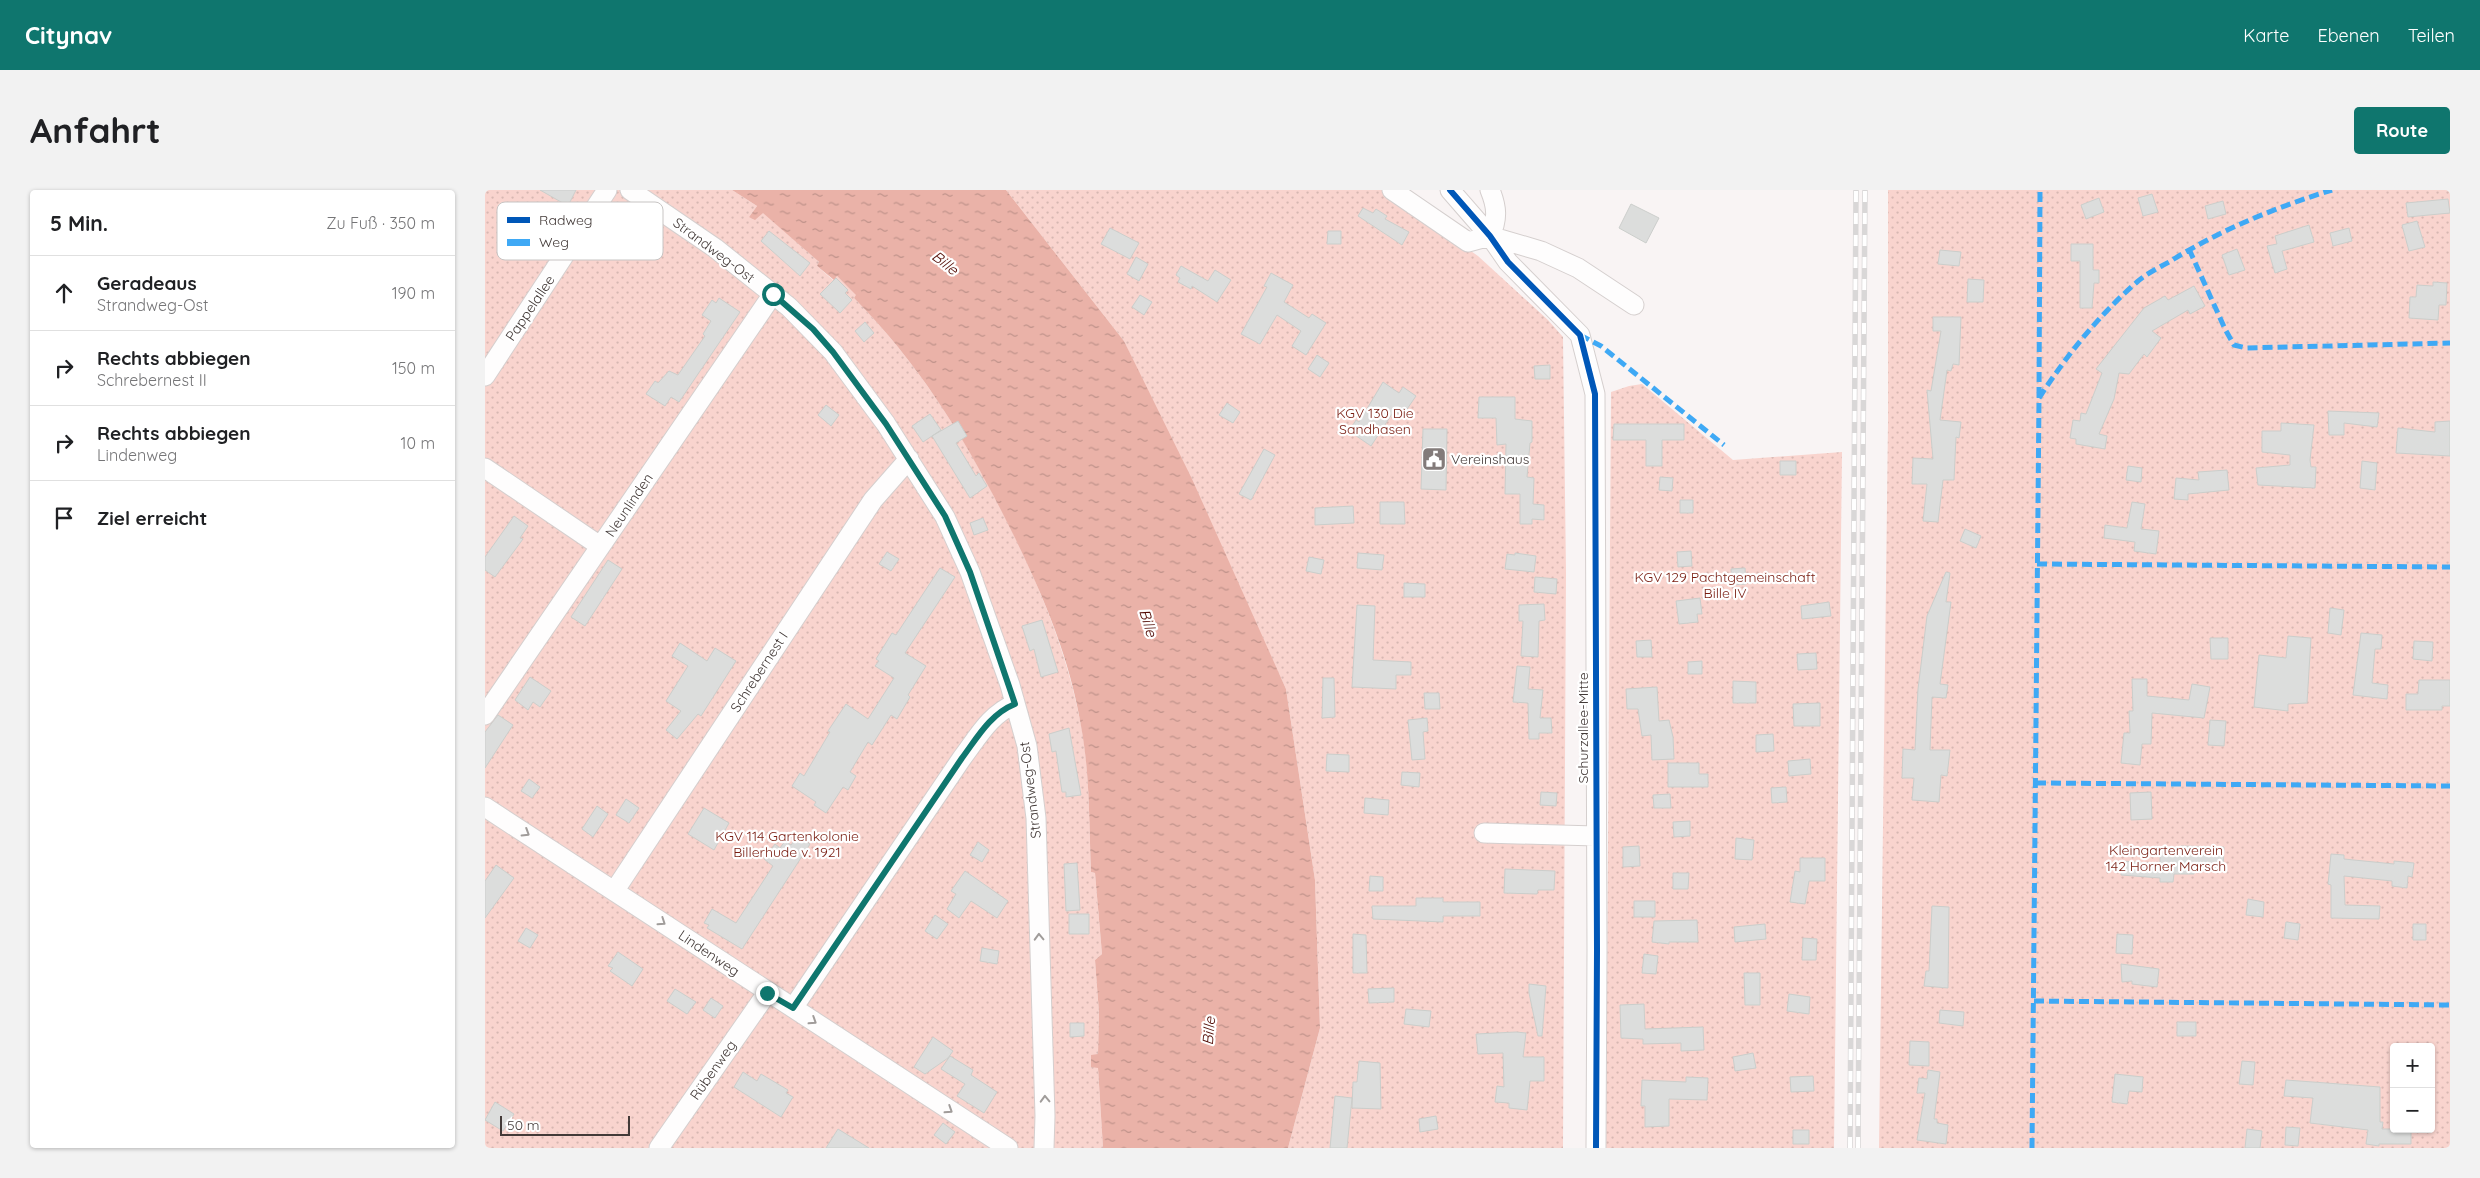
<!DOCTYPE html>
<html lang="de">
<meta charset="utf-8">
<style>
:root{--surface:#fff;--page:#f2f2f2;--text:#202124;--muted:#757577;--line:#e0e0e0;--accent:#0f766e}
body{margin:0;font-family:Quicksand,sans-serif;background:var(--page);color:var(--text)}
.controls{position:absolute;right:15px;bottom:15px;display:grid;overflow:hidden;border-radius:5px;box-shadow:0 1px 4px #0004}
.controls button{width:45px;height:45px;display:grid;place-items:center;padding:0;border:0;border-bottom:1px solid var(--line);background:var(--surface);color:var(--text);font:25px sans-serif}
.scale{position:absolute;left:15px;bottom:12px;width:130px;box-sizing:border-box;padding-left:5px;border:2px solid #433a38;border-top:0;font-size:14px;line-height:18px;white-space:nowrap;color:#433a38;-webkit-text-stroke:4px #fff;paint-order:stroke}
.stop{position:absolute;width:15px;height:15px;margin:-11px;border:4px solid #0f766e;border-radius:50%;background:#fff}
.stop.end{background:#0f766e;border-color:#fff;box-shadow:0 1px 5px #0008}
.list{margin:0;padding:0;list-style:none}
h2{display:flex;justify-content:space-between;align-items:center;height:65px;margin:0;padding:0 20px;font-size:21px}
h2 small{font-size:16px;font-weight:400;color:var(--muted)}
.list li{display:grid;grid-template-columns:32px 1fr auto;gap:15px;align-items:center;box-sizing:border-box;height:75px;padding:0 20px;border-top:1px solid var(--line)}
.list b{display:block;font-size:19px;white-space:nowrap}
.list p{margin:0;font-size:16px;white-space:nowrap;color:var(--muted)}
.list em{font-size:16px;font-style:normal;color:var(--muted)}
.icon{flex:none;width:28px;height:28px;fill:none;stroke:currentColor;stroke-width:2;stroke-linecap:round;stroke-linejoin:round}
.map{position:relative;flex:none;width:1965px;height:958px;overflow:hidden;border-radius:5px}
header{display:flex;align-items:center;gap:30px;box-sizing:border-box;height:70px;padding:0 25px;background:var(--accent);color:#fff}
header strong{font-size:24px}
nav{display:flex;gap:28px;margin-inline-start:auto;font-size:18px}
.intro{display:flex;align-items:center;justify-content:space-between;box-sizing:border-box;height:120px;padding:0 30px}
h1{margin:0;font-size:35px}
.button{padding:12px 22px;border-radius:5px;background:var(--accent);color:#fff;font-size:18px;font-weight:700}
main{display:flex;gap:30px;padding:0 30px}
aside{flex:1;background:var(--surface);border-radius:5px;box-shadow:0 1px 4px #0004}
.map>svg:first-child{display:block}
.garden{fill:url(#garden-dots);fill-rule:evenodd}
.water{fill:url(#water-ripples)}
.building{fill:#dcdddc;stroke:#cbcecb}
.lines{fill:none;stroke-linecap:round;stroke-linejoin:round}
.minor-casing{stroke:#d5cfce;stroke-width:21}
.minor{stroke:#fefdfd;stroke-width:19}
.rail-casing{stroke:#d9d7d7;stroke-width:5.5}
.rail{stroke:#fff;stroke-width:4;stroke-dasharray:11;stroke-linecap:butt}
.quiet{stroke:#3fa9f5;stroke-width:5;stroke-dasharray:10 5;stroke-linecap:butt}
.cycleway-casing{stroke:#fff;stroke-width:9}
.cycleway{stroke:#0057b8;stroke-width:6}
.oneway{stroke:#a09c9a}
.route{stroke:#0f766e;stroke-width:6}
.labels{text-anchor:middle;stroke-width:4.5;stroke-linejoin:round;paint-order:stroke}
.street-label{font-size:14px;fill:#433a38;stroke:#fff}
.park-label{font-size:14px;fill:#781c10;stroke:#fff}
.poi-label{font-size:14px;fill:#433a38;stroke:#fff;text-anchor:start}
.water-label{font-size:15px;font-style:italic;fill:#520b04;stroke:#fff}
.key{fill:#fff;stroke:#c7c4c3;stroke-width:1}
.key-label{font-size:14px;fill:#433a38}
</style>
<header>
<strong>Citynav</strong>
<nav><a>Karte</a><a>Ebenen</a><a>Teilen</a></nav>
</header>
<div class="intro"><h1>Anfahrt</h1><a class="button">Route</a></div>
<main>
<aside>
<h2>5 Min.<small>Zu Fuß · 350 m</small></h2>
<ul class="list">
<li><svg class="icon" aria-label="ahead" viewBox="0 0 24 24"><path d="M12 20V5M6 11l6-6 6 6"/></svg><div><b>Geradeaus</b><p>Strandweg-Ost</p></div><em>190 m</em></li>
<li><svg class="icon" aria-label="right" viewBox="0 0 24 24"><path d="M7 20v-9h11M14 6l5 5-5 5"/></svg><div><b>Rechts abbiegen</b><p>Schrebernest II</p></div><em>150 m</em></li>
<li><svg class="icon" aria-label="right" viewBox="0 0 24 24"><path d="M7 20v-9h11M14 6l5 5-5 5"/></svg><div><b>Rechts abbiegen</b><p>Lindenweg</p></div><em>10 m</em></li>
<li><svg class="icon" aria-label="arrive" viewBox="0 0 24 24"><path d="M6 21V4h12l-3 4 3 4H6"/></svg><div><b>Ziel erreicht</b></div></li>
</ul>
</aside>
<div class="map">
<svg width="1965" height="958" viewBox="0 0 1965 958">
<defs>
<pattern id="garden-dots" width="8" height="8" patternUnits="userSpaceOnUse" patternTransform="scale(1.25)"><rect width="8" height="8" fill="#f9d4ce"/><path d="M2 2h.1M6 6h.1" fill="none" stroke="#d7b7b2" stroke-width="1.8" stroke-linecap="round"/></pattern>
<pattern id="water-ripples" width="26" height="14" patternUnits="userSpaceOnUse" patternTransform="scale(1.25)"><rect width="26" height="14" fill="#eab2a8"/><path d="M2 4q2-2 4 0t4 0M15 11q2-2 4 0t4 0" fill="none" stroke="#bf928a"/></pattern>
</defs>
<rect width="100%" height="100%" fill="#f9f4f4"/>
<!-- garden -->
<path class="garden" d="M0,0H247L272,16L264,27L278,22L335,73L332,76L348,90L352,86L372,105L369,108C437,177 483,253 526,339C557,402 583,466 596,535C605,582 604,634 606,682L610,683L617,764L610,770L614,823L613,865H606L613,878L618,958H0Z
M521,0H898L993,66L1063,130L1078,147L1081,383L1078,958H803L835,838L830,690L801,499L639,151Z
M1403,0H1965V958H1394L1403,232ZM1909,857H1946V939H1909Z
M1157,194L1248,270L1357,262L1349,958H1121L1126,202L1144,196Z"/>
<!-- water -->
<path class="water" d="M247,0H521L639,151L707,289L801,499L830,690L835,838L803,958H618L613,878L606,877V865L613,864L614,823L610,770L617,764L610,683L606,682C604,634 605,584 596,536C585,468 558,405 528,344C484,255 439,179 369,108L371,105L352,86L349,90L332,76L334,72L278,23L270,30L264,27L272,16Z"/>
<!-- building -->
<path class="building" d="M55,0H91L83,16Z
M1667,4L1673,22L1658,26L1653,8Z
M1614,8L1619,22L1601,29L1596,15Z
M1963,9L1965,23L1923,27L1921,13Z
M1738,11L1741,24L1723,29L1720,16Z
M1146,14L1174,28L1161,53L1134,38Z
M878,18L888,23L891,19L902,26L900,29L924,42L917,55L873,26Z
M1932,31L1940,57L1924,61L1917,35Z
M1824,35L1829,52L1797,61L1802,79L1790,83L1782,56L1792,54L1790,46Z
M625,38L654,53L645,69L616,54Z
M1864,38L1867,51L1848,56L1845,43Z
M284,41L325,73L315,86L276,51Z
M843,41H856V54H842Z
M1586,54H1608V80H1614V93H1609L1607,118H1595V71H1586Z
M1752,59L1760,80L1744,85L1737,65Z
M1455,60L1476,62L1474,76L1453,74Z
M651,67L663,74L654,91L642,84Z
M696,76L723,91L730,80L746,90L732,112L707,96L706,99L693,92L695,88L691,85Z
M786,83L808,95L799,112L824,128L827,124L841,133L821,165L807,156L816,141L792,125L775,154L756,144L782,97L779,96Z
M351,88L363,100L360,103L367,110L355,123L335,104Z
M1483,89L1499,90L1498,112H1482Z
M1948,92L1962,93L1961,115H1954L1953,130L1924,128L1925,107H1931L1932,95L1948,96Z
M1709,96L1720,116L1705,124L1703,120L1667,141L1676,148L1662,167L1659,164L1644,184L1634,183L1629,209L1614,244L1622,246L1620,259L1591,254V249L1585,248L1588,230L1595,231L1596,223L1601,224L1617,183L1611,179L1659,118L1680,106L1683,110Z
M655,105L667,112L659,125L647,117Z
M234,108L255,122L194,212L186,207L180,216L161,204L170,191L173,193L184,181L193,185L220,146L218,144L226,131L217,125L227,110L231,113Z
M1448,127H1476L1474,175L1468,174L1466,181L1462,180L1455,230L1476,232L1474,248L1471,247L1469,290H1458L1453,332L1438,331L1442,294H1427L1428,268L1448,269L1442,200L1446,201L1456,141H1448Z
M380,132L389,143L379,152L370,141Z
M832,165L844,173L835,187L823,179Z
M1065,175V189H1050L1049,176Z
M898,192L914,203L918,197L931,206L918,225L909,221L886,256L864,241L871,230L874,232Z
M994,207H1030V229L1047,231V252L1045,253L1042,287L1049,288L1048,314L1059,315V330L1047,329V334H1035V304H1020L1021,254L1012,255L1011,228H993Z
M742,213L755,222L748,233L734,225Z
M341,215L354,225L346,236L333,225Z
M1843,221L1894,223L1892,237L1859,233V245H1844Z
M445,224L456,240L438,252L427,236Z
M473,231L482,246L471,253L491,286L494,283L502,296L485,308L447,246Z
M1965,231V266L1911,263L1913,238L1950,242V232Z
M1796,233L1829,235L1825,270L1826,277H1831L1830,298L1773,295L1771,278L1805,275V265L1777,262V241H1796Z
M1129,234H1199V250H1177V276H1161V250H1128Z
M938,239H962L961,300L936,299Z
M779,259L790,265L766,310L754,304Z
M1295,271H1311V285H1295Z
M1877,271L1892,273L1890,300L1875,298Z
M1643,276L1657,278L1656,292L1641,290Z
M1742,280L1744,300L1703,304V310L1689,309L1691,288L1714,290L1713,282Z
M1175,287L1188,288L1187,301L1174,300Z
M1195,310H1208V323H1195Z
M895,312H919L920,334H895Z
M1647,312L1660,314L1656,339L1674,341L1671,364L1649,361L1650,352L1619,348L1620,335L1642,338Z
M868,316L869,333L830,335V318Z
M29,326L43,336L35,348L38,349L10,387L0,380V367Z
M498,328L503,340L489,345L485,333Z
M1480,339L1496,346L1491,358L1475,351Z
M1206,361L1207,376L1193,377L1192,362Z
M402,362L414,369L406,381L394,374Z
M873,363L899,365L897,380L872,378Z
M1030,363L1051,366L1049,382L1020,379L1022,364L1030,365Z
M824,367L839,370L836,384L821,381Z
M123,370L137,379L100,436L86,427Z
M455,378L470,387L420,463L441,476L423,505L425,507L412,529L406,525L387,555L383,552L365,582L371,586L363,600L358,597L341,623L329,615L331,612L307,596L315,583L319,586L345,542L343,541L361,514L383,529L409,488L390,476L394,471L391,469L407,443L411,445Z
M1260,378L1261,394L1247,395L1246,379Z
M1461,382L1465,383L1461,412H1466L1455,494L1463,495L1461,508L1447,507L1445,560H1465L1462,586L1456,585L1454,612L1427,610L1429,588H1417L1418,559L1430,560L1433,499L1442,426Z
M1050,387L1072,389L1071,404L1049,402Z
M919,393L940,394V407H919Z
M1215,408L1217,424H1212L1213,432L1194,434L1191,411Z
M1344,412L1346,426L1317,429L1316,416Z
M1059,414L1060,430L1054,431L1053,467L1036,466L1038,431H1034V415Z
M872,415L890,416L888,470L926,472V485H911V499L867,497Z
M1845,418L1859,420L1856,445L1843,443Z
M557,430L573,482L556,487L549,459L545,461L537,436Z
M1876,443L1897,445L1896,459H1890L1887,493L1903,495L1902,509L1868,505Z
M1803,446L1826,448L1822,513L1803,514V521L1769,517L1774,465L1801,468Z
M1725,448H1743V469H1726Z
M1166,450L1167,467H1152L1151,451Z
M1929,451L1948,452L1947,471L1928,469Z
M195,453L222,471L230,458L251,471L216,526L213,524L192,549L181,540L196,521L181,511L203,476L187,466Z
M1331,463L1332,479L1313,480L1312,464Z
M1217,471V484H1203V472Z
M1032,476L1045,477L1043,499L1058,500L1055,528H1066L1067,543H1054V549H1044L1043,513L1028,512Z
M45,487L66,501L55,517L48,512L43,520L30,510Z
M838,488H849L850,527L837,528Z
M1647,489H1662V506L1704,510L1707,494L1725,497L1719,528L1667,523L1666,554H1657L1655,575L1636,573L1639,543H1645L1644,521H1648Z
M1934,490H1965V516H1957V520H1921V504H1933Z
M1248,491L1271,492V513H1248Z
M1172,497L1174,531L1184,530L1188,547L1189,569L1167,570L1166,545L1157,546L1153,519H1142L1141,499Z
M939,503H954L955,519H940Z
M1335,513V536H1309L1308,514Z
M13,525L28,535L0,578V542Z
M942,528L943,541L938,542L940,569L927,570L923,530Z
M1725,530L1741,531L1739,556L1723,555Z
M584,538L596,605L581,607V602H577L571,561L567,562L564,544Z
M1288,544L1289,561L1271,562V545Z
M842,564L864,565V582L841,581Z
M1325,569L1326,584L1304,586L1303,571Z
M1183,573H1214V584H1223V597H1183Z
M917,582L935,583L934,597L916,595Z
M44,589L55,597L47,608L36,601Z
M1301,597L1302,612L1287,613L1286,598Z
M1056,602L1072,603L1071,616L1055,615Z
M1666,602L1667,629L1646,630L1645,603Z
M1185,604L1186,618H1169L1168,605Z
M880,608L904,610L903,625L879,623Z
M141,609L154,618L144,633L131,625Z
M112,616L123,624L108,647L97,639Z
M219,618L244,633L229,660L203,644Z
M1205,631V646L1189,647L1188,632Z
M312,646L325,654L257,759L222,738L224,735L219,733L227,719L251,733L288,676L279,669L290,654L295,658L300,651L306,655Z
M1251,648L1269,650L1267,670L1250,669Z
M493,652L504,660L497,672L485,665Z
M1154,656L1155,676L1138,677V657Z
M1696,656L1739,657L1738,680L1710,679L1709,684H1689L1688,692H1675V688L1636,685L1637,671L1675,674V663L1694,664Z
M1846,664L1859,665V669L1909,674V671L1929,673L1927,687L1923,686L1922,698L1907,696V691L1859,686L1860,715L1895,716L1894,729L1846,728V695L1843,694Z
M1315,668H1340V691H1324L1320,714L1305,712L1310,681L1315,682Z
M592,673L595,720L581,721L579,674Z
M11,675L29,688L0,728V691Z
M1020,679L1070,681L1069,700H1053L1052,704L1019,703Z
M480,681L523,711L512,728L486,711L474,728L462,719L471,704L466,701Z
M1188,683H1204L1203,699H1188Z
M885,686L898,687V701H884Z
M931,708H958V712H995V726H958V732L888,729L887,716H931Z
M1763,709L1779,712L1778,727L1761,725Z
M1149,711H1170V727H1149Z
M1447,716L1464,717L1463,798L1439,796L1441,781H1444Z
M584,724H604V744H584Z
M450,725L463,734L452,749L440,741Z
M1212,730L1213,752H1184V754L1167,752L1169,731Z
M1801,732L1815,734L1813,750L1799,748Z
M1280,734L1281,749L1250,752L1249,737Z
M1928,734H1941V750H1928Z
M41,738L53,745L45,758L33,751Z
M868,744L881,745L882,783H868Z
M1632,744L1648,745L1647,764L1631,763Z
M1318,748L1332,749L1331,770H1317Z
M497,758L514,761L512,774L495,771Z
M133,762L158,779L147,796L125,781L128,778L123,776Z
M1159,764L1173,766L1171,784L1157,783Z
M1636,774L1674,779L1672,797L1647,794V791L1637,792Z
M1259,783H1275V815H1260Z
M1044,794L1061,796L1057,846H1053L1044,803Z
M909,798V812L884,813L883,799Z
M190,799L211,812L202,824L182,811Z
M1304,804L1325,807L1324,824L1302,821Z
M226,808L238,816L230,828L218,820Z
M1159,814L1160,839L1218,837L1219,860L1196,861V853L1158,854V849L1136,848L1135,815Z
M921,819L946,821L944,837L919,834Z
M1455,820L1479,822L1478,836L1454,833Z
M1692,832H1711V846H1692Z
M585,833H599V846L585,847Z
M1031,842L1041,843L1038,867H1059V891H1045L1042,920L1024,918V913L1010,912L1012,896L1019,897L1018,863L993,864L991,844Z
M448,847L468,861L463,868L440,884L429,877Z
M1425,851L1444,852V876L1424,875Z
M1268,863L1271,878L1250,881L1248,867Z
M465,866L488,880L486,885L512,902L499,923L472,906L480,894L456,879Z
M874,871L895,873L896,919L867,918L868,892H872Z
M1757,871L1770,872L1768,895L1754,894Z
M1443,880L1455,882L1449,929H1452V933L1463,935L1461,954L1432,950L1440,903H1432L1434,888L1442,889Z
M258,882L272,891L276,884L303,900L301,903L308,907L296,927L249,897Z
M1630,884L1658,887L1657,902L1644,901L1642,914L1627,912Z
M1328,886L1329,901L1306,902L1305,887Z
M1201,887L1223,888L1222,910L1184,909V936L1160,937V916H1156L1157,890L1201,892Z
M1801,890L1895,897V932H1898L1897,939H1926V954H1894V956L1881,954L1883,940L1825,933L1828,908L1799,906Z
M850,906L867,908L862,958H845Z
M10,912L29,924L18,941L0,930Z
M951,926L953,939L935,942L934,929Z
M458,933L470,942L461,954L449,945Z
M1801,937L1815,938L1813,956L1800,955Z
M353,939L384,958H341Z
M1762,939L1777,941L1775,958H1760Z
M1308,940H1324V954H1308Z"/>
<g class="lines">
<defs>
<path id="minor" d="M145,0L230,58L304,117L348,162L401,234L460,327L485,382L525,495L542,556L551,628L560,926L559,958
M907,0L983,52L1005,46L1056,61L1093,78L1149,115
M965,0L1005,46L1023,72L1095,145L1110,204L1112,760L1111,958
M1005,46C1013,29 1012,17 1005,0
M0,186L122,0
M0,278L115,356
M0,525L288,104
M0,617L523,958
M999,643L1111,646
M130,700L388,310L424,269
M308,818L477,568C493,547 505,524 530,514
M174,958L282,803"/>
</defs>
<!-- minor casing -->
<use href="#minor" class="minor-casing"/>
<!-- minor -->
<use href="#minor" class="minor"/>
<defs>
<path id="rail" d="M1365,958L1371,0
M1373,958L1380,0"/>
</defs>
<!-- rail casing -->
<use href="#rail" class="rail-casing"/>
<!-- rail -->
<use href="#rail" class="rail"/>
<!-- quiet -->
<path class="quiet" d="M1704,59L1740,139L1749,155L1761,158L1965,153
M1095,145L1116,156L1239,255
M1554,207L1555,0
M1552,374L1965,377
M1551,593L1965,596
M1549,811L1965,815
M1547,958L1554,208C1582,165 1613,126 1652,92C1661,84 1673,78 1684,72C1735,40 1789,18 1847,0"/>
<defs>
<path id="cycleway" d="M965,0L1005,46L1023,72L1095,145L1110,204L1112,760L1111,958"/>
</defs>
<!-- cycleway casing -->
<use href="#cycleway" class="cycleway-casing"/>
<!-- cycleway -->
<use href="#cycleway" class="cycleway"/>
</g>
<!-- one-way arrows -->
<defs><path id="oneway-chevron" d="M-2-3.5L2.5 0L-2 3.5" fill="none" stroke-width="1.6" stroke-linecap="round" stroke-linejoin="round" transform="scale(1.25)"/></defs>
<g class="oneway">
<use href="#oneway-chevron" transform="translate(41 643) rotate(32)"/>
<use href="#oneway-chevron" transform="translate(177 732) rotate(34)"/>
<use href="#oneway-chevron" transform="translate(554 747) rotate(-92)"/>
<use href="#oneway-chevron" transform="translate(328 831) rotate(33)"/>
<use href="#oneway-chevron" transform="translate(560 909) rotate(-92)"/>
<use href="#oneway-chevron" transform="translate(464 920) rotate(33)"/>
</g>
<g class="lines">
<!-- route -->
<path class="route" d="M282,803L308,818L477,568C492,548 505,524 530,514L485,382L460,326L401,234L348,162L328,139L288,104"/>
</g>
<!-- icons -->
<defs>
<symbol id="civic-square" viewBox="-11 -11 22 22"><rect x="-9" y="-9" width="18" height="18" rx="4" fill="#837b7a" stroke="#fff"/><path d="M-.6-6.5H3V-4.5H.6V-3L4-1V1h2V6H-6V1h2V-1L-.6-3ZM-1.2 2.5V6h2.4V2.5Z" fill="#fff"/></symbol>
</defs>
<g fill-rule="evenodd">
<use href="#civic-square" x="935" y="255" width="28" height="28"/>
</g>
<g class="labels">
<!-- street labels -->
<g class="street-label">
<text transform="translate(229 60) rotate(37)" y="5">Strandweg-Ost</text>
<text transform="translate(45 118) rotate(-56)" y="5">Pappelallee</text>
<text transform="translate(144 315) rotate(-56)" y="5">Neunlinden</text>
<text transform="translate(274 482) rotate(-57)" y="5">Schrebernest I</text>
<text transform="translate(1098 538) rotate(-90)" y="5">Schurzallee-Mitte</text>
<text transform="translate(545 600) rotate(-97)" y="5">Strandweg-Ost</text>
<text transform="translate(224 763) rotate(34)" y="5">Lindenweg</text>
<text transform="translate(228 880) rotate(-55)" y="5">Rübenweg</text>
</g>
<!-- park labels -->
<g class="park-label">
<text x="890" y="228">KGV 130 Die<tspan x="890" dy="16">Sandhasen</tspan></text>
<text x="1240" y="392">KGV 129 Pachtgemeinschaft<tspan x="1240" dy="16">Bille IV</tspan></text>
<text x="302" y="651">KGV 114 Gartenkolonie<tspan x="302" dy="16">Billerhude v. 1921</tspan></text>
<text x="1681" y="665">Kleingartenverein<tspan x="1681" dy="16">142 Horner Marsch</tspan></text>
</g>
<!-- poi labels -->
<g class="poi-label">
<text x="966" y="274">Vereinshaus</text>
</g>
<!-- water labels -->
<g class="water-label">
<text transform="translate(460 73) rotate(38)" y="5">Bille</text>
<text transform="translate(663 433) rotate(73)" y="5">Bille</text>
<text transform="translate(724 841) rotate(-85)" y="5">Bille</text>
</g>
</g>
<!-- legend -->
<rect x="12" y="12" width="166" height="58" rx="8" class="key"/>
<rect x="22" y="27" width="23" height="6" fill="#0057b8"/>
<rect x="22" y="49" width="23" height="7" fill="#3fa9f5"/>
<g class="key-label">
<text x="54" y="35">Radweg</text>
<text x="54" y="57">Weg</text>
</g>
</svg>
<div class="controls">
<button>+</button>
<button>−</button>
</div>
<div class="scale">50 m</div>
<div class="stop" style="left:288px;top:104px"></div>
<div class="stop end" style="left:282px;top:803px"></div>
</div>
</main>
